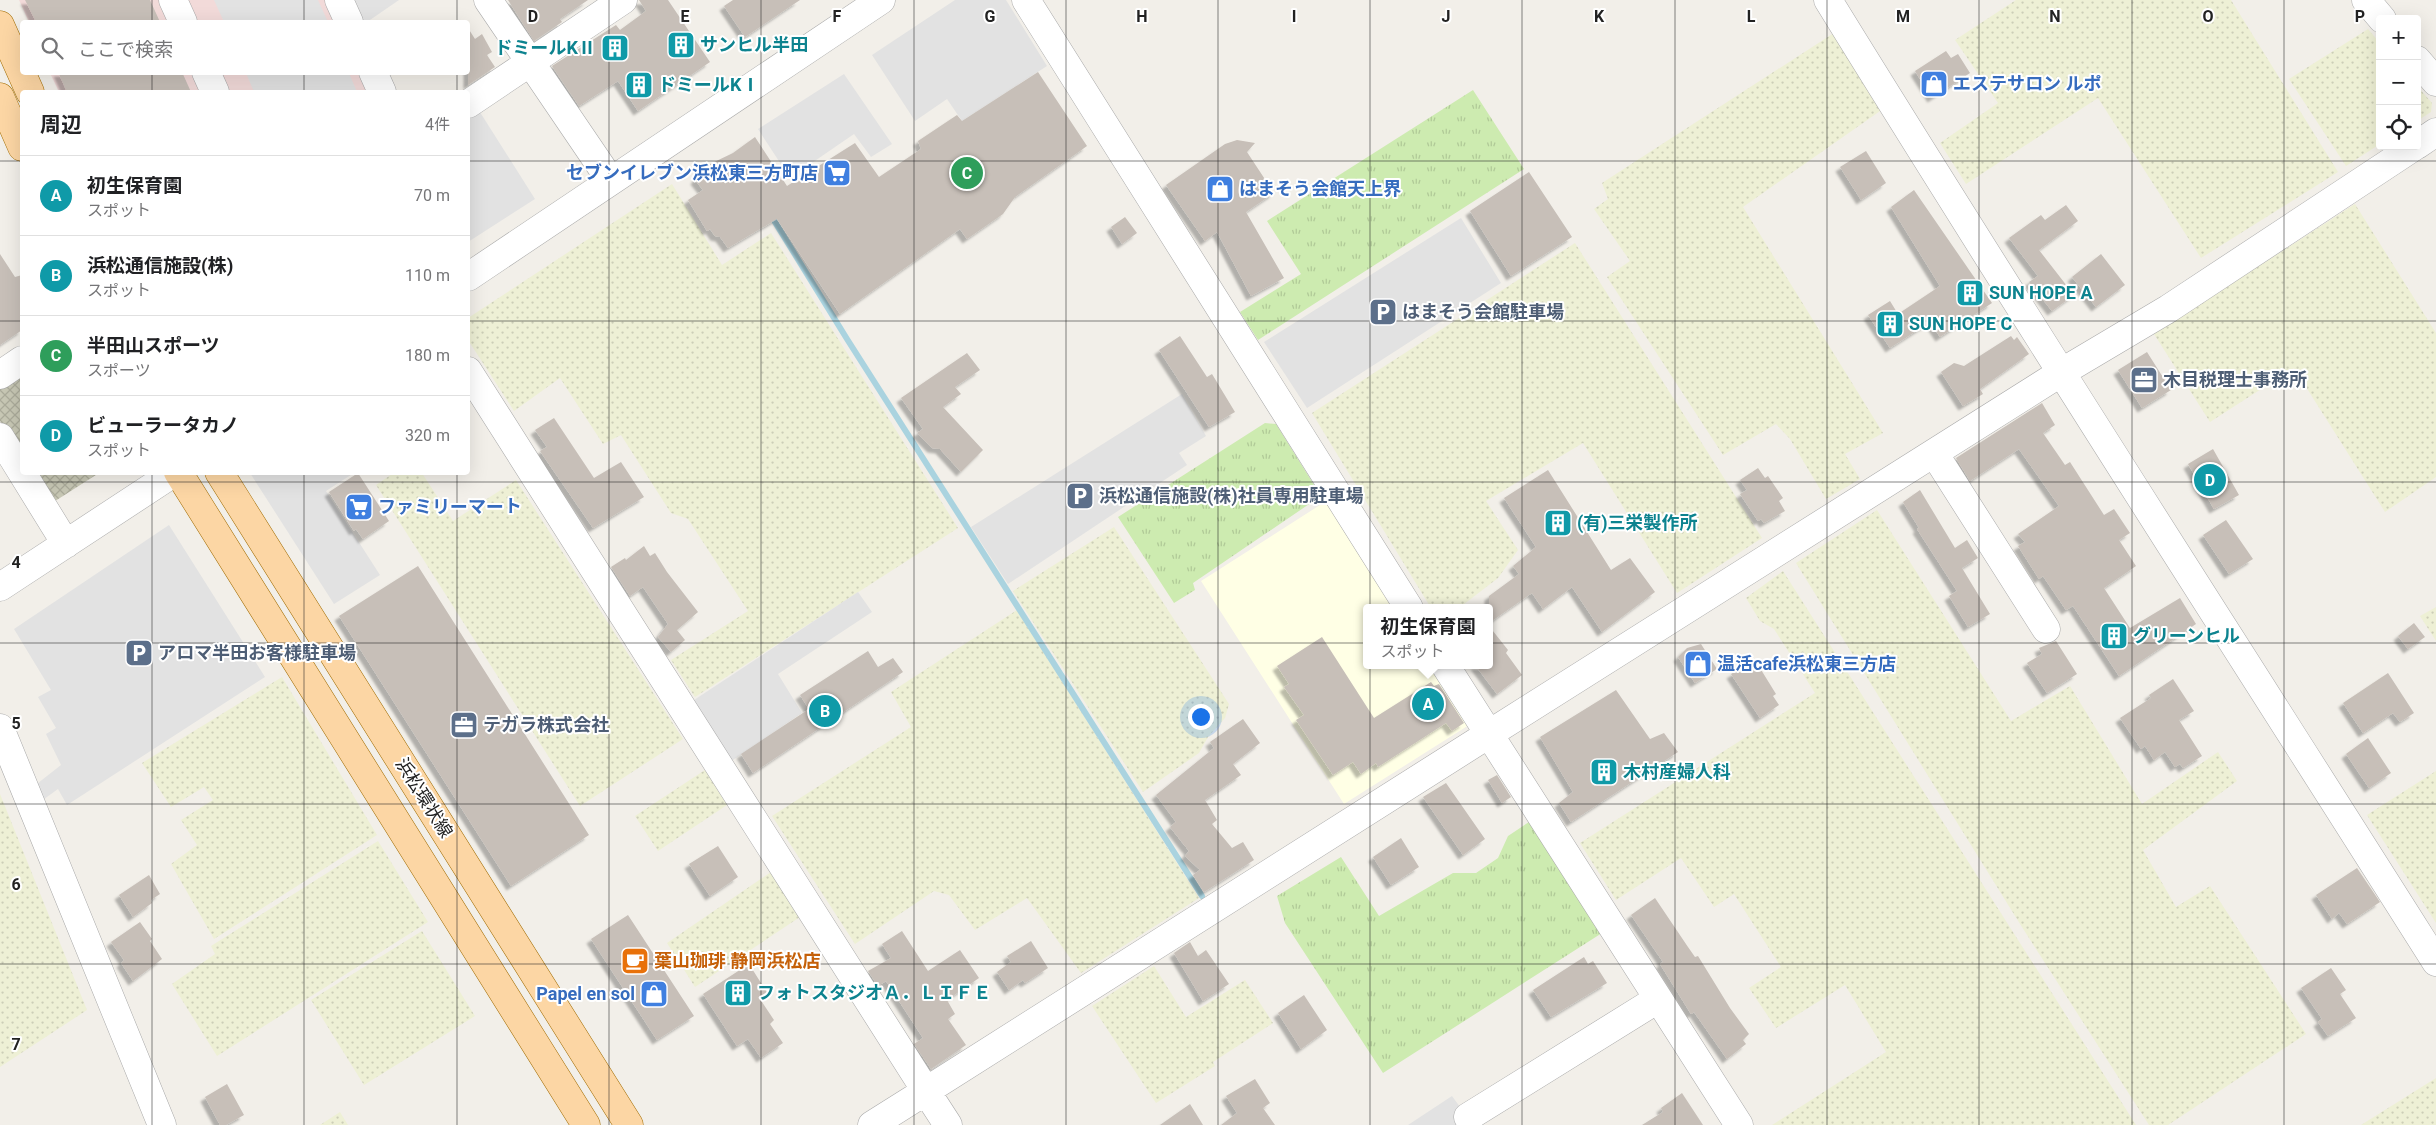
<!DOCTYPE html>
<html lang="ja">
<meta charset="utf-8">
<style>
:root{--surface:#fff;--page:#f2f2f2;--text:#202124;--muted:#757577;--line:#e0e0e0;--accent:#d40000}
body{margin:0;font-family:Roboto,"Noto Sans JP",sans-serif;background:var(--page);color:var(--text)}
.controls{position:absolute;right:15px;top:15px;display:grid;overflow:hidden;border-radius:5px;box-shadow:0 5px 20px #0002}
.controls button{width:45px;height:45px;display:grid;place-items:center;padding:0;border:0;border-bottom:1px solid var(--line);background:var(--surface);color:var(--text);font:25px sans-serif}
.you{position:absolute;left:1200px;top:716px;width:18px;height:18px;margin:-12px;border:4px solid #fff;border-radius:50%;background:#1a73e8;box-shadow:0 0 0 8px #1a73e833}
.badge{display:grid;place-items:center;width:32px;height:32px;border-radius:50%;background:var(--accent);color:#fff;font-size:16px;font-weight:700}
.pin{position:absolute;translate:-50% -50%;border:2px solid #fff;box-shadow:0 1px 5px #0006}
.popup{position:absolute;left:1363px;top:604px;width:130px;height:65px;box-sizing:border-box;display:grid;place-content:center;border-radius:5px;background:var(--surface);filter:drop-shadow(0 1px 4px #0005);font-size:16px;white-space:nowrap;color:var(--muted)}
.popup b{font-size:19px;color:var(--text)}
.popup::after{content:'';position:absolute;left:50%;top:100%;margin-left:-10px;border:10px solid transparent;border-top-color:var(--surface)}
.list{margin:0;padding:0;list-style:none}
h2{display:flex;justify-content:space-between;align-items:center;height:65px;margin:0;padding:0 20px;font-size:21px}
h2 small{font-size:16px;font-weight:400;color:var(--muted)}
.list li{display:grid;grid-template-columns:32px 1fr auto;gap:15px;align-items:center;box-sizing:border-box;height:80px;padding:0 20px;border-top:1px solid var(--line)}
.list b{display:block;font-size:19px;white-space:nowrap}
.list p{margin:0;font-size:16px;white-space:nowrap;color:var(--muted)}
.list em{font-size:16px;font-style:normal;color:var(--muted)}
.icon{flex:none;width:28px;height:28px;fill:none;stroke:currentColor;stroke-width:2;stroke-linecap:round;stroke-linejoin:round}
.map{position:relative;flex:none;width:2436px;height:1125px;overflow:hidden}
.search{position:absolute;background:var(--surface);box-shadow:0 5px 20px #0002;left:20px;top:20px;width:450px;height:55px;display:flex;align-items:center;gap:12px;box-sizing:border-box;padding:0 18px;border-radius:5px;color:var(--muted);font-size:19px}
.panel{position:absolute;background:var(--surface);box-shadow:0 5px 20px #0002;left:20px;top:90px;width:450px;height:385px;border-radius:5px}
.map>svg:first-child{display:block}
.commercial{fill:#f2dad9}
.education{fill:#ffffe5}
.construction{fill:url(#construction-cross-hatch)}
.farmland{fill:url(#farmland-dots)}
.grass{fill:url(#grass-tufts)}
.parking{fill:#e2e2e2}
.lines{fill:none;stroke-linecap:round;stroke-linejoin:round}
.stream{stroke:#aad3df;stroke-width:6}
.building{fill:#c7bfb8;filter:url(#shadow)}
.minor-casing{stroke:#a9a9a9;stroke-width:29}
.major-casing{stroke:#a06b00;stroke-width:29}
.minor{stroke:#fff;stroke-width:28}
.major{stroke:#fcd6a4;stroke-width:28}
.grid{fill:none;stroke:#222;stroke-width:1;stroke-opacity:0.55}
.labels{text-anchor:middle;stroke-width:4;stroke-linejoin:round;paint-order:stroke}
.culture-label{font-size:18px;font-weight:bold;fill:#0d838f;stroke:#fff;text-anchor:start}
.shop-label{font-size:18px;font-weight:bold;fill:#366cbe;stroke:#fff;text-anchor:start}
.service-label{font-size:18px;font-weight:bold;fill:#4e5e75;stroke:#fff;text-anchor:start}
.street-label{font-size:18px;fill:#222;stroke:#fff}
.food-label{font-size:18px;font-weight:bold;fill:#c56008;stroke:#fff;text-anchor:start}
.grid-label{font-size:16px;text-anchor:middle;font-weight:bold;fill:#222;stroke:#fff;stroke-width:4;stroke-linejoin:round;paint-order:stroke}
</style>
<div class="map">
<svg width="2436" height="1125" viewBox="0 0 2436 1125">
<defs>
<pattern id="construction-cross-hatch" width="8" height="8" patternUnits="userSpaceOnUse" patternTransform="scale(1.25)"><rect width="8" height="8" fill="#c7c7b4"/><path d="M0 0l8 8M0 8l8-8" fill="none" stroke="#abab9a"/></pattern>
<pattern id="farmland-dots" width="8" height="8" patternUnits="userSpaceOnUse" patternTransform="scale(1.25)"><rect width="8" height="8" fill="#eef0d5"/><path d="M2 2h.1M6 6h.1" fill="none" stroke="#ccceb7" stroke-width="1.8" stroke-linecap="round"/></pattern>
<pattern id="grass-tufts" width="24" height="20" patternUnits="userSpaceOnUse" patternTransform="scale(1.25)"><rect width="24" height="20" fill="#cdebb0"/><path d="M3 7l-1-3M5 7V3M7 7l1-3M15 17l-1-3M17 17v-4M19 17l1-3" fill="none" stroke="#b0c997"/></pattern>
<filter id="shadow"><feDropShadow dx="-4.5" dy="4.5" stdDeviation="1" flood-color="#0004"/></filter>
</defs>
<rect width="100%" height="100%" fill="#f2efe9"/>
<!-- commercial -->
<path class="commercial" d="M19,0H336L347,22H29Z
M50,73H372L382,92H59Z"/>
<!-- education -->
<path class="education" d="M1331,498L1401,608H1367V665H1438L1469,725L1344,804L1201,581Z"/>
<!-- construction -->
<path class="construction" d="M22,371V456L0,421V385Z
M33,473H99L52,503Z"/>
<!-- farmland -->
<path class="farmland" d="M2016,0H2231L2338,172L2201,258L2098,98L1966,184L1940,143L1998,103L1955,40Z
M2368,29L2380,43V144L2346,166L2289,79Z
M1837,31L1883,109L1743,207L1883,433L1845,454L1860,479L1826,499L1790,439L1776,424L1723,455L1607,277L1630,261L1594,209L1608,199L1602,183Z
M2417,86L2432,103L2431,112L2417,121Z
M672,184L722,265L771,233L958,528L695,697L671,660L748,611L688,519L671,513L621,435L603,444L560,378L514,411L468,340V318Z
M2355,204L2436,333V477L2385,512L2294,368L2210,422L2154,334Z
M1575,243L1762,538L1677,593L1583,443L1486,501L1518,550L1498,578L1459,608H1431L1312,413Z
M395,472L422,473L453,521L516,480L683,739L580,806L376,485Z
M1877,510L2011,721L2070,686L2142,804L2218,752L2237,781L2143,850L2176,907L2210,886L2306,1034L2168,1125H2149L2020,924L1796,563Z
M1114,527L1229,704L1225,718L1208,737L1199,753L1143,792L1013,591Z
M1783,571L2136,1125H1772L1886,1052L1845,985L1776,1028L1749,988L1781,967L1734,894L1714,907L1681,858L1616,900L1580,843L1815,693L1774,629L1760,621L1746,598Z
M2436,607V641L2420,616Z
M1017,610L1199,898L1081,973L1027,898L975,930L949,895L934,891L855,944L772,816L911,727L891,692Z
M282,677L377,835L214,939L171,864L197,845L181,820L213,800L204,787L171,807L142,763Z
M705,770L727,805L658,851L635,816Z
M2436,771V923L2367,815Z
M0,794L87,1010L0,1067Z
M378,841L428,922L217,1056L172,984L215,954L211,946Z
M771,872L800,917L695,987L667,943Z
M422,931L475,1016L364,1085L311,1000Z
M1154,966L1186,1017L1245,980L1273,1023L1213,1062L1215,1066L1156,1103L1092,1006Z
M2436,1078V1125H2361Z
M340,1112L348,1125H320Z"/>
<!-- grass -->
<path class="grass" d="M1473,90L1524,169L1258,340L1240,312L1301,274L1267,221Z
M1265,423L1276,424L1321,496L1193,583L1195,590L1174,603L1118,517Z
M1529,822L1602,933L1383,1073L1285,923L1277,896L1341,857L1379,916L1453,873H1476L1498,858L1508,836Z"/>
<!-- parking -->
<path class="parking" d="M214,0H318L328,22H224Z
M351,0H399L367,22H360Z
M955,0H1006L1047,66L962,121L947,99L915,121L872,55Z
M246,73H349L357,92H254Z
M844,74L892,144L871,157L854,134L790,178L758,129Z
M478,109L535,199L468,242V116Z
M1461,218L1501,283L1307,408L1264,342Z
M1182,394L1206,436L1179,453L1187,465L1008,584L971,527Z
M250,473H354L326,491L380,575L334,604Z
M169,525L265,677L67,805L58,789L40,802L33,787L61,765L46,734L56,728L38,697L51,690L14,629Z
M858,592L872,612L778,674L802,713L730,762L691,702Z
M1452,1096L1473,1125H1408Z"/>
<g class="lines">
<!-- stream -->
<path class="stream" d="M770,214L847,339L1202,896"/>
</g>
<!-- building -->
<path class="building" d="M25,0H150L160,22H36Z
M508,0H588L560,19L562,22L534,41Z
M639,0H668L710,62L638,111L618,81L579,106L552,66L616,25L620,30L646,11Z
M733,0H800L745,37L724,6Z
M468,28L475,39L482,34L492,52L487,55L495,67L468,85Z
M1946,51L1951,58L1958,54L1970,73L1932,98L1915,71Z
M58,72H182L191,92H67Z
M1038,72L1087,146L1015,197L1003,214L967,239L960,229L840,314L777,219L728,248L720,237L715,236L710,229L707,231L688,200L703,190L695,180L706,166L733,153L755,137L787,186L855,143L879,177L921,149L918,141L957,115L962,121Z
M1237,140L1255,143L1247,152L1274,193L1246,212L1284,278L1251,296L1217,232L1205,241L1166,185L1225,144Z
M1866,151L1886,183L1861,200L1840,167Z
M1529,172L1572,237L1511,276L1470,211Z
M1914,190L1992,303L1940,337L1930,322L1890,348L1868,315L1890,301L1898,314L1940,286L1891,207Z
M2066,205L2078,221L2039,250L2074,295L2052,311L2029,282L2038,276L2009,238L2041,215L2045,220Z
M1125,217L1137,233L1122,244L1111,227Z
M0,254L15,277L22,275V330L0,345Z
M2101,254L2125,285L2096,307L2072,277Z
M1180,336L1207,377L1212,374L1235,412L1209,427L1159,350Z
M2011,336L2014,340L2017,337L2029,354L1980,389L1983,394L1963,406L1941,372L1954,363L1964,366Z
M2147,352L2171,390L2142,408L2118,370Z
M967,353L980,370L955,387L961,394L943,407L983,450L961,472L940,449L932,448L917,433L923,429L901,398Z
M2042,403L2055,425L2043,433L2065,465L2070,462L2104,515L2114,509L2130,533L2119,540L2136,566L2104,588L2130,628L2180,598L2196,624L2119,676L2073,606L2066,610L2043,576L2039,579L2018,546L2025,542L2018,534L2059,506L2019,449L1970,481L1956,458Z
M554,418L594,478L621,462L644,497L593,528L540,451L547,447L535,430Z
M2213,449L2239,495L2214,509L2188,464Z
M1758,468L1765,478L1768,476L1783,498L1779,501L1785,511L1764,523L1761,519L1758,521L1740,494L1747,490L1740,480Z
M1548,470L1611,570L1630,558L1655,592L1602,632L1572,587L1543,609L1532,593L1489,623V596L1519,574L1513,566L1536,547L1504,498Z
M358,473L389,521L363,539L356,529L354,531L329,492Z
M1920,490L1955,548L1967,540L1978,558L1962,568L1990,614L1968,627L1949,596L1957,591L1917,529L1919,528L1903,502Z
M2226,520L2253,559L2229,574L2203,535Z
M644,546L650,556L655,553L667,572L698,612L677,630L685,640L671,652L658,637L668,624L643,587L630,596L611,567L625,558L626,560Z
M418,566L589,835L511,886L339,616Z
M2414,623L2425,637L2408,649L2398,636Z
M1489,626L1508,650L1506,653L1522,675L1497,694L1475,665H1489Z
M1322,637L1374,718L1431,682L1434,686L1439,684L1464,723L1452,731L1446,723L1378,767L1376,763L1361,774L1353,762L1333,775L1296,720L1304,715L1284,687L1289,684L1277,666Z
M2056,641L2077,674L2047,693L2027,663L2042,654L2039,648Z
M1701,644L1717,669L1695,683L1678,657L1687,648Z
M868,651L878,667L893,658L903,672L753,773L741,754L809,709L800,695Z
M1755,660L1776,694L1773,696L1779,705L1760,718L1731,674Z
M2388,673L2414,713L2400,722L2393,713L2363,733L2343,703Z
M2173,679L2194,711L2179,720L2202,756L2183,768L2180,764L2175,767L2165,752L2154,760L2145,746L2141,749L2120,718L2151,698L2149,695Z
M1616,690L1650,739L1664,733L1678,752L1571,822L1559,803L1573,792L1540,737Z
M1243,719L1260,743L1233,764L1241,775L1205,800L1217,820L1212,824L1232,848L1243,842L1254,860L1204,892L1193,875L1200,870L1185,856L1189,851L1170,827L1176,822L1156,795L1214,748L1210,742Z
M2368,738L2391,773L2369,788L2346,754Z
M1497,775L1511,797L1502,803L1488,780Z
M1446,783L1485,839L1463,855L1423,797Z
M1401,838L1419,867L1391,885L1373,857Z
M718,846L738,877L710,896L689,864Z
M2357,868L2380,902L2347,924L2339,913L2332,919L2316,895Z
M149,875L160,894L151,900L152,903L133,917L119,895Z
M1655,898L1688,947L1695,957L1698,956L1730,1008L1749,1034L1743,1040L1746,1044L1727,1059L1694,1012L1691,1014L1660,964L1663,962L1631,915Z
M628,915L694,1016L657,1040L591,939Z
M140,922L152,939L150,941L162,959L133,981L121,963L124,960L111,942Z
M902,931L928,971L960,950L979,978L947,1000L955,1014L948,1019L966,1045L931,1069L914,1044L923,1038L886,981L878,986L868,971L891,958L882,944Z
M1031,941L1048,968L1025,983L1023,980L1009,990L997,972L1011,962L1007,956Z
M1190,942L1198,956L1206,950L1229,984L1203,1001L1174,953Z
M1584,957L1588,964L1593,961L1607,983L1551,1017L1533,990Z
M749,964L768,994L760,999L774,1020L770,1024L783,1043L761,1058L748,1039L737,1046L703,994Z
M2331,968L2346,990L2340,994L2356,1018L2328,1036L2318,1022L2322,1019L2301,988Z
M1304,995L1327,1030L1301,1049L1278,1013Z
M1255,1079L1270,1103L1263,1108L1275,1125H1221L1237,1113L1226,1096Z
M227,1084L244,1115L226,1125H220L205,1097Z
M1682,1093L1703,1125H1642L1663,1112L1661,1108Z
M1190,1104L1203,1125H1160Z"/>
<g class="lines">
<defs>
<path id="minor" d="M173,0L183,22
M339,0L349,22
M488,0L611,181
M1026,0L1409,608
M1828,0C2027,323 2233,641 2436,962
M2366,0L2382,19
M2417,60L2436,82
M206,72L215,92
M373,72L382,92
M468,104L623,0
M2417,145L2436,132
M468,277L881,0
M468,371L926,1091L1489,734L1739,1125
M0,375L22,360
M0,437L66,544
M1934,453L2046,629
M0,587L175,472
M1445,665L1489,734L2062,372L2168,309L2415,146
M0,728L162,1125
M1468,1117L1658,999
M872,1125L926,1091L948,1125"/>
<path id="major" d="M0,25L30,92
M0,97L22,147
M178,472L586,1125
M219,472L629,1125"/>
</defs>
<!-- minor casing -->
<use href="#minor" class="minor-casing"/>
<!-- major casing -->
<use href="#major" class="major-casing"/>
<!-- minor -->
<use href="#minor" class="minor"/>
<!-- major -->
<use href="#major" class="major"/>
</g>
<!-- grid -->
<path class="grid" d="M152,0V22M304,0V22M457,0V22M609,0V1125M761,0V1125M914,0V1125M1066,0V1125M1218,0V1125M1370,0V1125M1522,0V1125M1675,0V1125M1827,0V1125M1979,0V1125M2132,0V1125M2284,0V1125M152,72V92M304,72V92M457,72V92M0,161H22M468,161H2436M0,321H22M468,321H2436M152,472V1125M304,472V1125M457,472V1125M0,482H2436M0,643H2436M0,804H2436M0,964H2436"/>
<!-- icons -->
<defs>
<symbol id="building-square" viewBox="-11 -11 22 22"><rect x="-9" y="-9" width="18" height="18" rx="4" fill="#0f9aa8" stroke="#fff"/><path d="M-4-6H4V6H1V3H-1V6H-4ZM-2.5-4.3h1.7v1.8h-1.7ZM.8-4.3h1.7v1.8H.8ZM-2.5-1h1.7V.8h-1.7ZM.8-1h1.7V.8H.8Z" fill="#fff"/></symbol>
<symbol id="shop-square" viewBox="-11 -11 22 22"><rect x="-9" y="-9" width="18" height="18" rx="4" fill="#3f7fe0" stroke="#fff"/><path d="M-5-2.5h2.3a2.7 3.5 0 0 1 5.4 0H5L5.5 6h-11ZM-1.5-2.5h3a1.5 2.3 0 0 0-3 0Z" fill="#fff"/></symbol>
<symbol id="supermarket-square" viewBox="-11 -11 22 22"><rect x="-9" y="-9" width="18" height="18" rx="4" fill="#3f7fe0" stroke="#fff"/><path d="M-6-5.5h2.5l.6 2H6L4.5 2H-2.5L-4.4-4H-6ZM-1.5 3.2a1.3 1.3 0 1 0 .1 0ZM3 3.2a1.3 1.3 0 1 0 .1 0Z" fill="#fff"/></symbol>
<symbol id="parking-square" viewBox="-11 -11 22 22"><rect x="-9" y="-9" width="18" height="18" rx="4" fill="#5c6f8a" stroke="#fff"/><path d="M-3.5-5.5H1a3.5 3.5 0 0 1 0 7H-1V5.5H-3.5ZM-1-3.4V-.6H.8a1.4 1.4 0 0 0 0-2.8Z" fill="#fff"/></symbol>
<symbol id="office-square" viewBox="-11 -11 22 22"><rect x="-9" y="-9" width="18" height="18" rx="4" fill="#5c6f8a" stroke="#fff"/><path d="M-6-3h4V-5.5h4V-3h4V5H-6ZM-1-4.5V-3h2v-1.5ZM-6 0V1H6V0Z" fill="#fff"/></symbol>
<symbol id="cafe-square" viewBox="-11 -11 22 22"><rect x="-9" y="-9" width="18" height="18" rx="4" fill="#e8710a" stroke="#fff"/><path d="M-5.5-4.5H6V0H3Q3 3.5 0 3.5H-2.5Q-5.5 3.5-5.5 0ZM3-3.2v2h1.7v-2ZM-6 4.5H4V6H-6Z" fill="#fff"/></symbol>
</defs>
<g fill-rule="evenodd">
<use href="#building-square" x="665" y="29" width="32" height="32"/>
<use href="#building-square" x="599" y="32" width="32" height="32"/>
<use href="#shop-square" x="1918" y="68" width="32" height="32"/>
<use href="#building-square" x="623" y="69" width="32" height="32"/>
<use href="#supermarket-square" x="821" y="157" width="32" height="32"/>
<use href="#shop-square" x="1204" y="173" width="32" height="32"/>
<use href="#building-square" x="1954" y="277" width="32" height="32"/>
<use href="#parking-square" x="1367" y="296" width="32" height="32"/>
<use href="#building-square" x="1874" y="308" width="32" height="32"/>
<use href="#office-square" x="2128" y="364" width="32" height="32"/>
<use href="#parking-square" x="1064" y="480" width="32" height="32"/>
<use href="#supermarket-square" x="343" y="491" width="32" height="32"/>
<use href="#building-square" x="1542" y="507" width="32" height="32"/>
<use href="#building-square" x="2098" y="620" width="32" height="32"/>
<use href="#parking-square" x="123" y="637" width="32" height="32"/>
<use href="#shop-square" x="1682" y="648" width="32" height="32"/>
<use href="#office-square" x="448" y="709" width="32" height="32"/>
<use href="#building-square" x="1588" y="756" width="32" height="32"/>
<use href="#cafe-square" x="619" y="945" width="32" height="32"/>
<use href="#building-square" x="722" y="977" width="32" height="32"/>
<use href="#shop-square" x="638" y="978" width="32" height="32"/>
</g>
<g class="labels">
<!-- culture labels -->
<g class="culture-label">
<text x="700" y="51">サンヒル半田</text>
<text x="596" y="54" text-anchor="end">ドミールKⅡ</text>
<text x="658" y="91">ドミールKⅠ</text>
<text x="1989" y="299">SUN HOPE A</text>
<text x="1909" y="330">SUN HOPE C</text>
<text x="1577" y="529">(有)三栄製作所</text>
<text x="2133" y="642">グリーンヒル</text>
<text x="1623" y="778">木村産婦人科</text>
<text x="757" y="999">フォトスタジオＡ．ＬＩＦＥ</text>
</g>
<!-- shop labels -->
<g class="shop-label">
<text x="1953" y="90">エステサロン ルポ</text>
<text x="818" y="179" text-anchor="end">セブンイレブン浜松東三方町店</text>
<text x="1239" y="195">はまそう会館天上界</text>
<text x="378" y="513">ファミリーマート</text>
<text x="1717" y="670">温活cafe浜松東三方店</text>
<text x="635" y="1000" text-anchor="end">Papel en sol</text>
</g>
<!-- service labels -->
<g class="service-label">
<text x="1402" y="318">はまそう会館駐車場</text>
<text x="2163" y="386">木目税理士事務所</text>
<text x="1099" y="502">浜松通信施設(株)社員専用駐車場</text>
<text x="158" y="659">アロマ半田お客様駐車場</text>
<text x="483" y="731">テガラ株式会社</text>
</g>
<!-- street labels -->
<g class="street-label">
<text transform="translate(424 798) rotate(58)" y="6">浜松環状線</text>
</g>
<!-- food labels -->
<g class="food-label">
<text x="654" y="967">葉山珈琲 静岡浜松店</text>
</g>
</g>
<g class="grid-label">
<text x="533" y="22">D</text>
<text x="685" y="22">E</text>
<text x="837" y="22">F</text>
<text x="990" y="22">G</text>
<text x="1142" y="22">H</text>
<text x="1294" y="22">I</text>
<text x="1446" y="22">J</text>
<text x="1599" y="22">K</text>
<text x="1751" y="22">L</text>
<text x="1903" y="22">M</text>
<text x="2055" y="22">N</text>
<text x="2208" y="22">O</text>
<text x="2360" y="22">P</text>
<text x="16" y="568">4</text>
<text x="16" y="729">5</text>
<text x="16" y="890">6</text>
<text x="16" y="1050">7</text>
</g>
</svg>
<div class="controls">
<button>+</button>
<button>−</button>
<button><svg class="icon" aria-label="locate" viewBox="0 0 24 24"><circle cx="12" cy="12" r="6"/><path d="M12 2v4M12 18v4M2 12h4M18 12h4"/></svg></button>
</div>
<div class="you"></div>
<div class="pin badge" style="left:1428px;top:704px;background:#0f9aa8">A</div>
<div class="popup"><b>初生保育園</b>スポット</div>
<div class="pin badge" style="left:825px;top:711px;background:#0f9aa8">B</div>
<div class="pin badge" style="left:967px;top:173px;background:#2e9e5b">C</div>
<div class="pin badge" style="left:2210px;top:480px;background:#0f9aa8">D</div>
<div class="search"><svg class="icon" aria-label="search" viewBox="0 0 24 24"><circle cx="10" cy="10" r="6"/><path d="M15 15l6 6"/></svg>ここで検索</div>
<section class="panel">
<h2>周辺<small>4件</small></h2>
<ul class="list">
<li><span class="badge" style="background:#0f9aa8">A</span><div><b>初生保育園</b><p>スポット</p></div><em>70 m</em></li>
<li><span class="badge" style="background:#0f9aa8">B</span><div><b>浜松通信施設(株)</b><p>スポット</p></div><em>110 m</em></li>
<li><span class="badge" style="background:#2e9e5b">C</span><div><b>半田山スポーツ</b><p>スポーツ</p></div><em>180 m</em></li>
<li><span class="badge" style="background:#0f9aa8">D</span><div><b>ビューラータカノ</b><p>スポット</p></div><em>320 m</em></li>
</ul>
</section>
</div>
